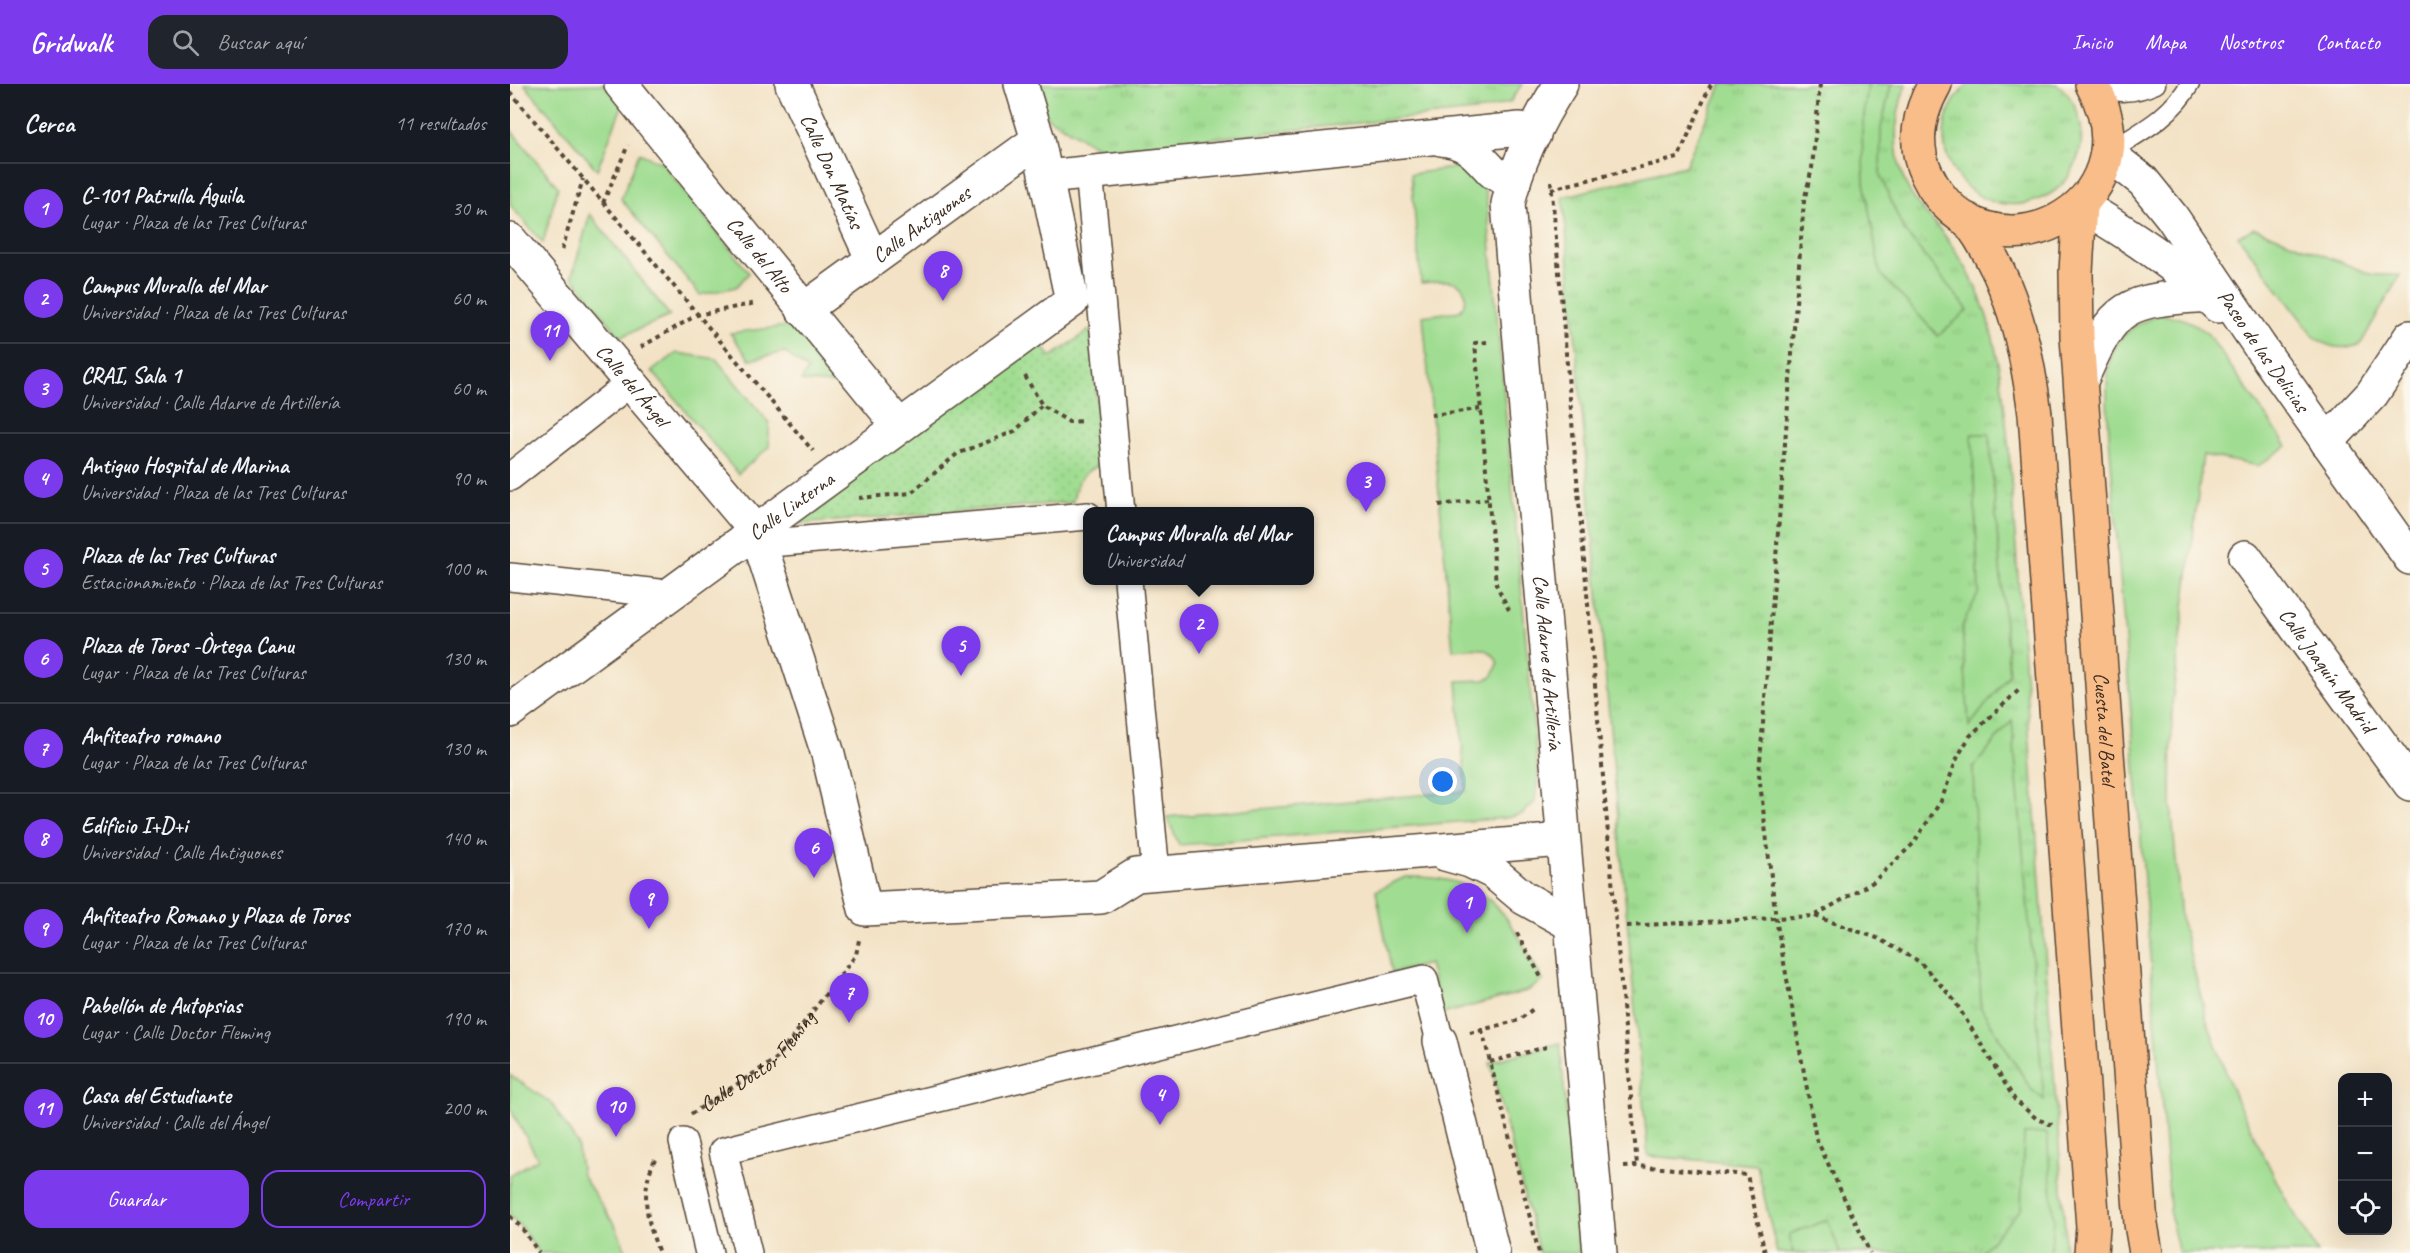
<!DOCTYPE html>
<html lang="es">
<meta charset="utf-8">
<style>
:root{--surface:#171b24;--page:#20242c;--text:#f1f3f6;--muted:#9ea1a6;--line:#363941;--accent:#7c3aed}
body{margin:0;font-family:Caveat,sans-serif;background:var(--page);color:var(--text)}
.controls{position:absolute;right:18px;bottom:18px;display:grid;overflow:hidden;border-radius:12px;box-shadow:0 6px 24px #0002}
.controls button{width:54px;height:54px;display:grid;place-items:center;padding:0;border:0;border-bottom:2px solid var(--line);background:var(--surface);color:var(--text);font:30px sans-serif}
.you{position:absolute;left:933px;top:698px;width:21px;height:21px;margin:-15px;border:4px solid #fff;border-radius:50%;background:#1a73e8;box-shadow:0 0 0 9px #1a73e833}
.badge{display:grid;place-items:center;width:39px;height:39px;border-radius:50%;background:var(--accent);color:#fff;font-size:20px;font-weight:700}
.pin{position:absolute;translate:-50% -50px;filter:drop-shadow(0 2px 3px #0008)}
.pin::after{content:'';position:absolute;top:32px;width:21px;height:18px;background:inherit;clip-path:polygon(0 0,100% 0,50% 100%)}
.popup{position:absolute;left:573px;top:423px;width:231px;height:78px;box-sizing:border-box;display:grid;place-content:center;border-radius:12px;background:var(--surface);filter:drop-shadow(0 2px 4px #0005);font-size:20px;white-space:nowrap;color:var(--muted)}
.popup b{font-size:22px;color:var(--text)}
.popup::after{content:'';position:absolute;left:50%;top:100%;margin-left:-12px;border:12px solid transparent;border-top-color:var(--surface)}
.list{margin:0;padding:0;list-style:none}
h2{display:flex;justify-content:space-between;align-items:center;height:78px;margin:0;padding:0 24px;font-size:26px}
h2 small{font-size:20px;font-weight:400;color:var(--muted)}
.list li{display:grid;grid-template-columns:39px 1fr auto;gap:18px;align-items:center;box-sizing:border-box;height:90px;padding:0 24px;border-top:2px solid var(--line)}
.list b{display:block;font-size:22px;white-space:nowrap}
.list p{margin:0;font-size:20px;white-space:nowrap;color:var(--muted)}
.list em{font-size:20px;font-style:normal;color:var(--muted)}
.actions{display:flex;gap:12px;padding:18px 24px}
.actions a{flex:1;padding:14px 0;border:2px solid var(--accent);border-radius:18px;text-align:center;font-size:21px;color:var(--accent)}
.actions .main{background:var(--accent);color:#fff}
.icon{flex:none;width:33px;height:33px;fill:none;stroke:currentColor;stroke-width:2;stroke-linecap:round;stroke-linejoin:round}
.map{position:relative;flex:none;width:1900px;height:1169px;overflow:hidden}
header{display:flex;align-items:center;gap:36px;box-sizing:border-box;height:84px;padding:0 30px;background:var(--accent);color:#fff}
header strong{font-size:28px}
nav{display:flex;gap:33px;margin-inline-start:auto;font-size:21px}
.search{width:420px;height:54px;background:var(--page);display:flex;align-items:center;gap:15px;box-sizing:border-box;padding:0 21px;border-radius:18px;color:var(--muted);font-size:22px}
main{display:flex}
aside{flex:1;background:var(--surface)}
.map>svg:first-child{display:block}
.grass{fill:url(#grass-tufts);stroke:#6e8458;stroke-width:1.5}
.park{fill:url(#park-dots);stroke:#6e8458;stroke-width:1.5}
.garden{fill:#a0dd92;stroke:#6e8458;stroke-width:1.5}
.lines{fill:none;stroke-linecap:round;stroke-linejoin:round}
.service-casing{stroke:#574637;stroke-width:21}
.pedestrian-casing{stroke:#574637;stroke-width:30}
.minor-casing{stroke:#574637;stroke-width:36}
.tertiary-casing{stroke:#574637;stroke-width:36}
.primary-casing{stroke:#574637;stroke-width:36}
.path{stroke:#574637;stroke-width:4;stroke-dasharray:4.5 4.5;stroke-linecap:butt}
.service{stroke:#fff;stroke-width:18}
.pedestrian{stroke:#fff;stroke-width:27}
.minor{stroke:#fff;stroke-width:33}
.tertiary{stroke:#fff;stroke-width:33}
.primary{stroke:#f8bd89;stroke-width:33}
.labels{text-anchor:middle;stroke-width:4.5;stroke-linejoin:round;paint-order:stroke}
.street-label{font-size:21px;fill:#3b2a1e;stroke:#fbf7ec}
</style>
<header>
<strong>Gridwalk</strong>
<div class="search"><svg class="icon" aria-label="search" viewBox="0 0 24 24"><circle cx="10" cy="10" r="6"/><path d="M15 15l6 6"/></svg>Buscar aquí</div>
<nav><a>Inicio</a><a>Mapa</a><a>Nosotros</a><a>Contacto</a></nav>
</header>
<main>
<aside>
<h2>Cerca<small>11 resultados</small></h2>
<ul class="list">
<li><span class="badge">1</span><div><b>C-101 Patrulla Águila</b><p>Lugar · Plaza de las Tres Culturas</p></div><em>30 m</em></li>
<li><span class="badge">2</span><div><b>Campus Muralla del Mar</b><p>Universidad · Plaza de las Tres Culturas</p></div><em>60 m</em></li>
<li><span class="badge">3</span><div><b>CRAI, Sala 1</b><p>Universidad · Calle Adarve de Artillería</p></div><em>60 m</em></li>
<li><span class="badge">4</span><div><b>Antiguo Hospital de Marina</b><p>Universidad · Plaza de las Tres Culturas</p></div><em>90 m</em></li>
<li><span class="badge">5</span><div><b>Plaza de las Tres Culturas</b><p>Estacionamiento · Plaza de las Tres Culturas</p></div><em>100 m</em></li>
<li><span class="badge">6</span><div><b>Plaza de Toros -Òrtega Canu</b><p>Lugar · Plaza de las Tres Culturas</p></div><em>130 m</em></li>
<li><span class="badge">7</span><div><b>Anfiteatro romano</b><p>Lugar · Plaza de las Tres Culturas</p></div><em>130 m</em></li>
<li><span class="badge">8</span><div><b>Edificio I+D+i</b><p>Universidad · Calle Antiguones</p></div><em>140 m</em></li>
<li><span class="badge">9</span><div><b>Anfiteatro Romano y Plaza de Toros</b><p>Lugar · Plaza de las Tres Culturas</p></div><em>170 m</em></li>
<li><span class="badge">10</span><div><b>Pabellón de Autopsias</b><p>Lugar · Calle Doctor Fleming</p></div><em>190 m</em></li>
<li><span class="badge">11</span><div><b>Casa del Estudiante</b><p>Universidad · Calle del Ángel</p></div><em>200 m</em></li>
</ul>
<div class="actions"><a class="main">Guardar</a><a>Compartir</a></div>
</aside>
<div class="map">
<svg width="1900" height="1169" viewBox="0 0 1900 1169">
<defs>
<pattern id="grass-tufts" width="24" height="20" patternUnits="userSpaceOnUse" patternTransform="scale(1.5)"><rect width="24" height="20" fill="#a0dd92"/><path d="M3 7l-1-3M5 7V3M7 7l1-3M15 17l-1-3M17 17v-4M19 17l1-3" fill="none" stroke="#8bbe7d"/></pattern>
<pattern id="park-dots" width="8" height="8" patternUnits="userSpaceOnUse" patternTransform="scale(1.5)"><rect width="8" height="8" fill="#a0dd92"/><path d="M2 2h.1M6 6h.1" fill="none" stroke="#8bbe7d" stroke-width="1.8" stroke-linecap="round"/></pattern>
</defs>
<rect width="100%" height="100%" fill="#fbf7ec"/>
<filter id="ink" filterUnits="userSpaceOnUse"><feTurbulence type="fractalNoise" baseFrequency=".0167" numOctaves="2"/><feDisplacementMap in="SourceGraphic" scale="12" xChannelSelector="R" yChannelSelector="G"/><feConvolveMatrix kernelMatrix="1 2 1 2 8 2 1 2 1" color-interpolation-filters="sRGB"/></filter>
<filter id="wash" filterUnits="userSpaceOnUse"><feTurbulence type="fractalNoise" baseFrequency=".008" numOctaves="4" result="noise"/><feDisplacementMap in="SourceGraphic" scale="24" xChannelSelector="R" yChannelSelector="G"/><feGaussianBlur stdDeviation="1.35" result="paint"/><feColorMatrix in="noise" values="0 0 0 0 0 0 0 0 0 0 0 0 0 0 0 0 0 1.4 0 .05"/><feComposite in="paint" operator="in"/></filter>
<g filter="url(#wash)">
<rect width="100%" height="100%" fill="#f3e2c5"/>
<!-- grass -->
<path class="grass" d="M526,0H1012L1000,18L973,26L600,65L585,62L537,33Z
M1212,0H1396C1383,37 1381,75 1401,110C1408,122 1418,132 1427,142C1445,164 1461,189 1471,216C1490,264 1494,318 1499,368L1555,1145L1554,1169H1267L1247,1081L1138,1072L1053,113L1175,82Z
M1458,0H1547C1565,13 1574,39 1571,61C1567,81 1558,99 1540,110C1466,152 1396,59 1458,0Z"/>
<!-- park -->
<path class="park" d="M581,245L592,381C573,386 565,398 563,418L290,440L275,426L521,247L541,273Z"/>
<!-- garden -->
<path class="garden" d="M14,0C42,2 68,0 95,0L112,22L87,86Z
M1358,0H1381L1371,44L1370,91L1393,145L1458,226L1428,252L1370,189L1354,98L1352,48Z
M0,45L48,103L33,159L0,121Z
M129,69L152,79L239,189L226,203L190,211L111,115Z
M956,82L972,98L976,110L1028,692L1025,718L1012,730L996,734L669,761L657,733L956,707L947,597L974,596L982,593L988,580C982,559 961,565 943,566L913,232L950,227C954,221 957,216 955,209C950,191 924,198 911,199L901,90Z
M80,130L160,232L110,253L62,192Z
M1745,144L1863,191H1890L1850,261C1832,266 1815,264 1802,250L1728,152Z
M1650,231C1669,232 1682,237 1697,249L1777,362L1748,382L1693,371L1662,620L1661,719L1671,835L1697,937L1726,1015L1775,1114L1808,1169H1669L1661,1137L1599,352C1597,299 1586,250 1650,231Z
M286,241L333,301L291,297L298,286L274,268L240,276L220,249Z
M167,269L206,275L259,339V363L228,390L142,287Z
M1462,350H1479L1499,590L1459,643L1452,542L1469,508Z
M1502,636L1534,1016L1521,1005L1471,924L1463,684Z
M895,793C981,791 997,830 1033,897L1017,907L932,930L919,880L882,889L866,807Z
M1050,959L1069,1169H1029L980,978Z
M0,991L41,1019L67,1059L72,1091L106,1143L117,1169H29L11,1143L0,1132V1091L28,1075L0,1024Z
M1537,1049L1544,1138L1540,1169H1470L1511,1125L1514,1050Z
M1318,1136L1330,1169H1283L1279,1150Z"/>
</g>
<g filter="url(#ink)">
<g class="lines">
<defs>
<path id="service" d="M1584,0C1603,12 1626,9 1646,0
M1597,69C1630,48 1659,35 1680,0"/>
<path id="pedestrian" d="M579,87L611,428
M0,393L121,298
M246,447L272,458L578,432
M0,493L158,510
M618,496L646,789
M173,1058L199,1169
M238,1169L213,1067L914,895L930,957"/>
<g id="minor">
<path id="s2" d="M111,0L389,342"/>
<path id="s3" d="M282,0L362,174"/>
<path id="s4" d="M1051,0C1028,36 1007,78 998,120L1090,1169"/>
<path d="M931,55C957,57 966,70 982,87C987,92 997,95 1004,98"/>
<path d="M536,93L1010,45L1024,51"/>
<path id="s5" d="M0,156L246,447L318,670L355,825L591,813L626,791L1053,756"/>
<path id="s6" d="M293,226L528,56"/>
<path d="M1817,358L1862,310L1900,253"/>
<path id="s7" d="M1735,473L1900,700"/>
<path id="s8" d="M0,627L562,217L528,56L511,0"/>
<path d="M935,770L960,777L983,788L1014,814L1061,840"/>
<path d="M930,957L983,1169"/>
</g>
<g id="tertiary">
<path id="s9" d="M1597,69L1633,97L1662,133L1750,263L1900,474"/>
<path d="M1570,121C1620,150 1667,181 1708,222"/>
<path d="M1571,297C1605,218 1614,217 1698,211"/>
</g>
<g id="primary">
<path d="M1425,0C1409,28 1402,61 1417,91C1474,210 1651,124 1582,0"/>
<path id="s10" d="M1570,121L1566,188L1567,253L1631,1140L1636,1169"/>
<path d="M1458,136C1501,194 1516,260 1525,330L1583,1143L1581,1169"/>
</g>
</defs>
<!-- service casing -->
<use href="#service" class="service-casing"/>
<!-- pedestrian casing -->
<use href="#pedestrian" class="pedestrian-casing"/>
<!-- minor casing -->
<use href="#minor" class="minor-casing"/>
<!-- tertiary casing -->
<use href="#tertiary" class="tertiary-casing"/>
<!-- primary casing -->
<use href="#primary" class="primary-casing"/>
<!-- path -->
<g class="path">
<path d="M1310,0L1302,84L1294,117L1249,690L1266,835L1306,1054L1360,1169"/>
<path d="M0,8L303,367"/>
<path d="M1041,97L1127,1082"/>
<path d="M1041,105L1168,74L1201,0"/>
<path d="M93,119L118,61"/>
<path d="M52,166L73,95"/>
<path d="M977,258L965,259L986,500L999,526"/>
<path d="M131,263L187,231L246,219"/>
<path d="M515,292L532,321L559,338L573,337"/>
<path d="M921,331L970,325"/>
<path d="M349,414L401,409L447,370L505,347L532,321"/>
<path d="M929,421L978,415"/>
<path d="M1305,832L1367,854L1410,878L1444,916L1505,1016L1527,1035L1545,1042"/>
<path d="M1117,842L1304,832L1363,798L1403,760L1431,717L1448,672L1460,652L1511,604"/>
<path d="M1007,849L1032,895"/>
<path d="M972,946L1029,1169"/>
<path d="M960,949L1009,936L1023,925"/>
<path d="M980,978L1040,962"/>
<path id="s1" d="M181,1030L266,975L346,871L349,856"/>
<path d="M145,1075C129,1108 137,1137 149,1169"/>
<path d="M1114,1083L1127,1082L1237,1091L1255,1169"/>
<path d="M0,1132L11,1143L29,1169"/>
</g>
<!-- service -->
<use href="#service" class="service"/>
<!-- pedestrian -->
<use href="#pedestrian" class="pedestrian"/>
<!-- minor -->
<use href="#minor" class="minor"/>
<!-- tertiary -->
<use href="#tertiary" class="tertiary"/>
<!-- primary -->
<use href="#primary" class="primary"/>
</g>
</g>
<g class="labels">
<!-- street labels -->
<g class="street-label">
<text dy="7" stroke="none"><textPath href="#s3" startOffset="96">Calle Don Matías</textPath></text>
<text dy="7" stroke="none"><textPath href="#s6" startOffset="146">Calle Antiguones</textPath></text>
<text dy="7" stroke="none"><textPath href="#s2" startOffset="220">Calle del Alto</textPath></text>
<text dy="7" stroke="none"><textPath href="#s9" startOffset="254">Paseo de las Delicias</textPath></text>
<text dy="7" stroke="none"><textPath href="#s5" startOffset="190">Calle del Ángel</textPath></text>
<text dy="7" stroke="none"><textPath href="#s8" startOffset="348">Calle Linterna</textPath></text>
<text dy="7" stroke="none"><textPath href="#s4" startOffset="592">Calle Adarve de Artillería</textPath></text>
<text dy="7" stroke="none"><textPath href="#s7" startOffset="140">Calle Joaquín Madrid</textPath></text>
<text dy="7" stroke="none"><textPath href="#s10" startOffset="525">Cuesta del Batel</textPath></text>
<text dy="7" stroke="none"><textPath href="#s1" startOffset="86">Calle Doctor Fleming</textPath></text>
</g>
</g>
</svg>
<div class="controls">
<button>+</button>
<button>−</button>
<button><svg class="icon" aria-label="locate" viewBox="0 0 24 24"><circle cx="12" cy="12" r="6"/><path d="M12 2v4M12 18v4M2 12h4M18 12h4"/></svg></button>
</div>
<div class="you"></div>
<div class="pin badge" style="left:957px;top:849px">1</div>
<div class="pin badge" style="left:689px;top:570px">2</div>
<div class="popup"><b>Campus Muralla del Mar</b>Universidad</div>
<div class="pin badge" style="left:856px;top:428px">3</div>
<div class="pin badge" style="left:650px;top:1041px">4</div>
<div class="pin badge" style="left:451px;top:592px">5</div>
<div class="pin badge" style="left:304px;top:794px">6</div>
<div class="pin badge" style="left:339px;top:939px">7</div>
<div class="pin badge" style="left:433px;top:217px">8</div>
<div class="pin badge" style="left:139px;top:845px">9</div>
<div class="pin badge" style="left:106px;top:1053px">10</div>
<div class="pin badge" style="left:40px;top:277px">11</div>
</div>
</main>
